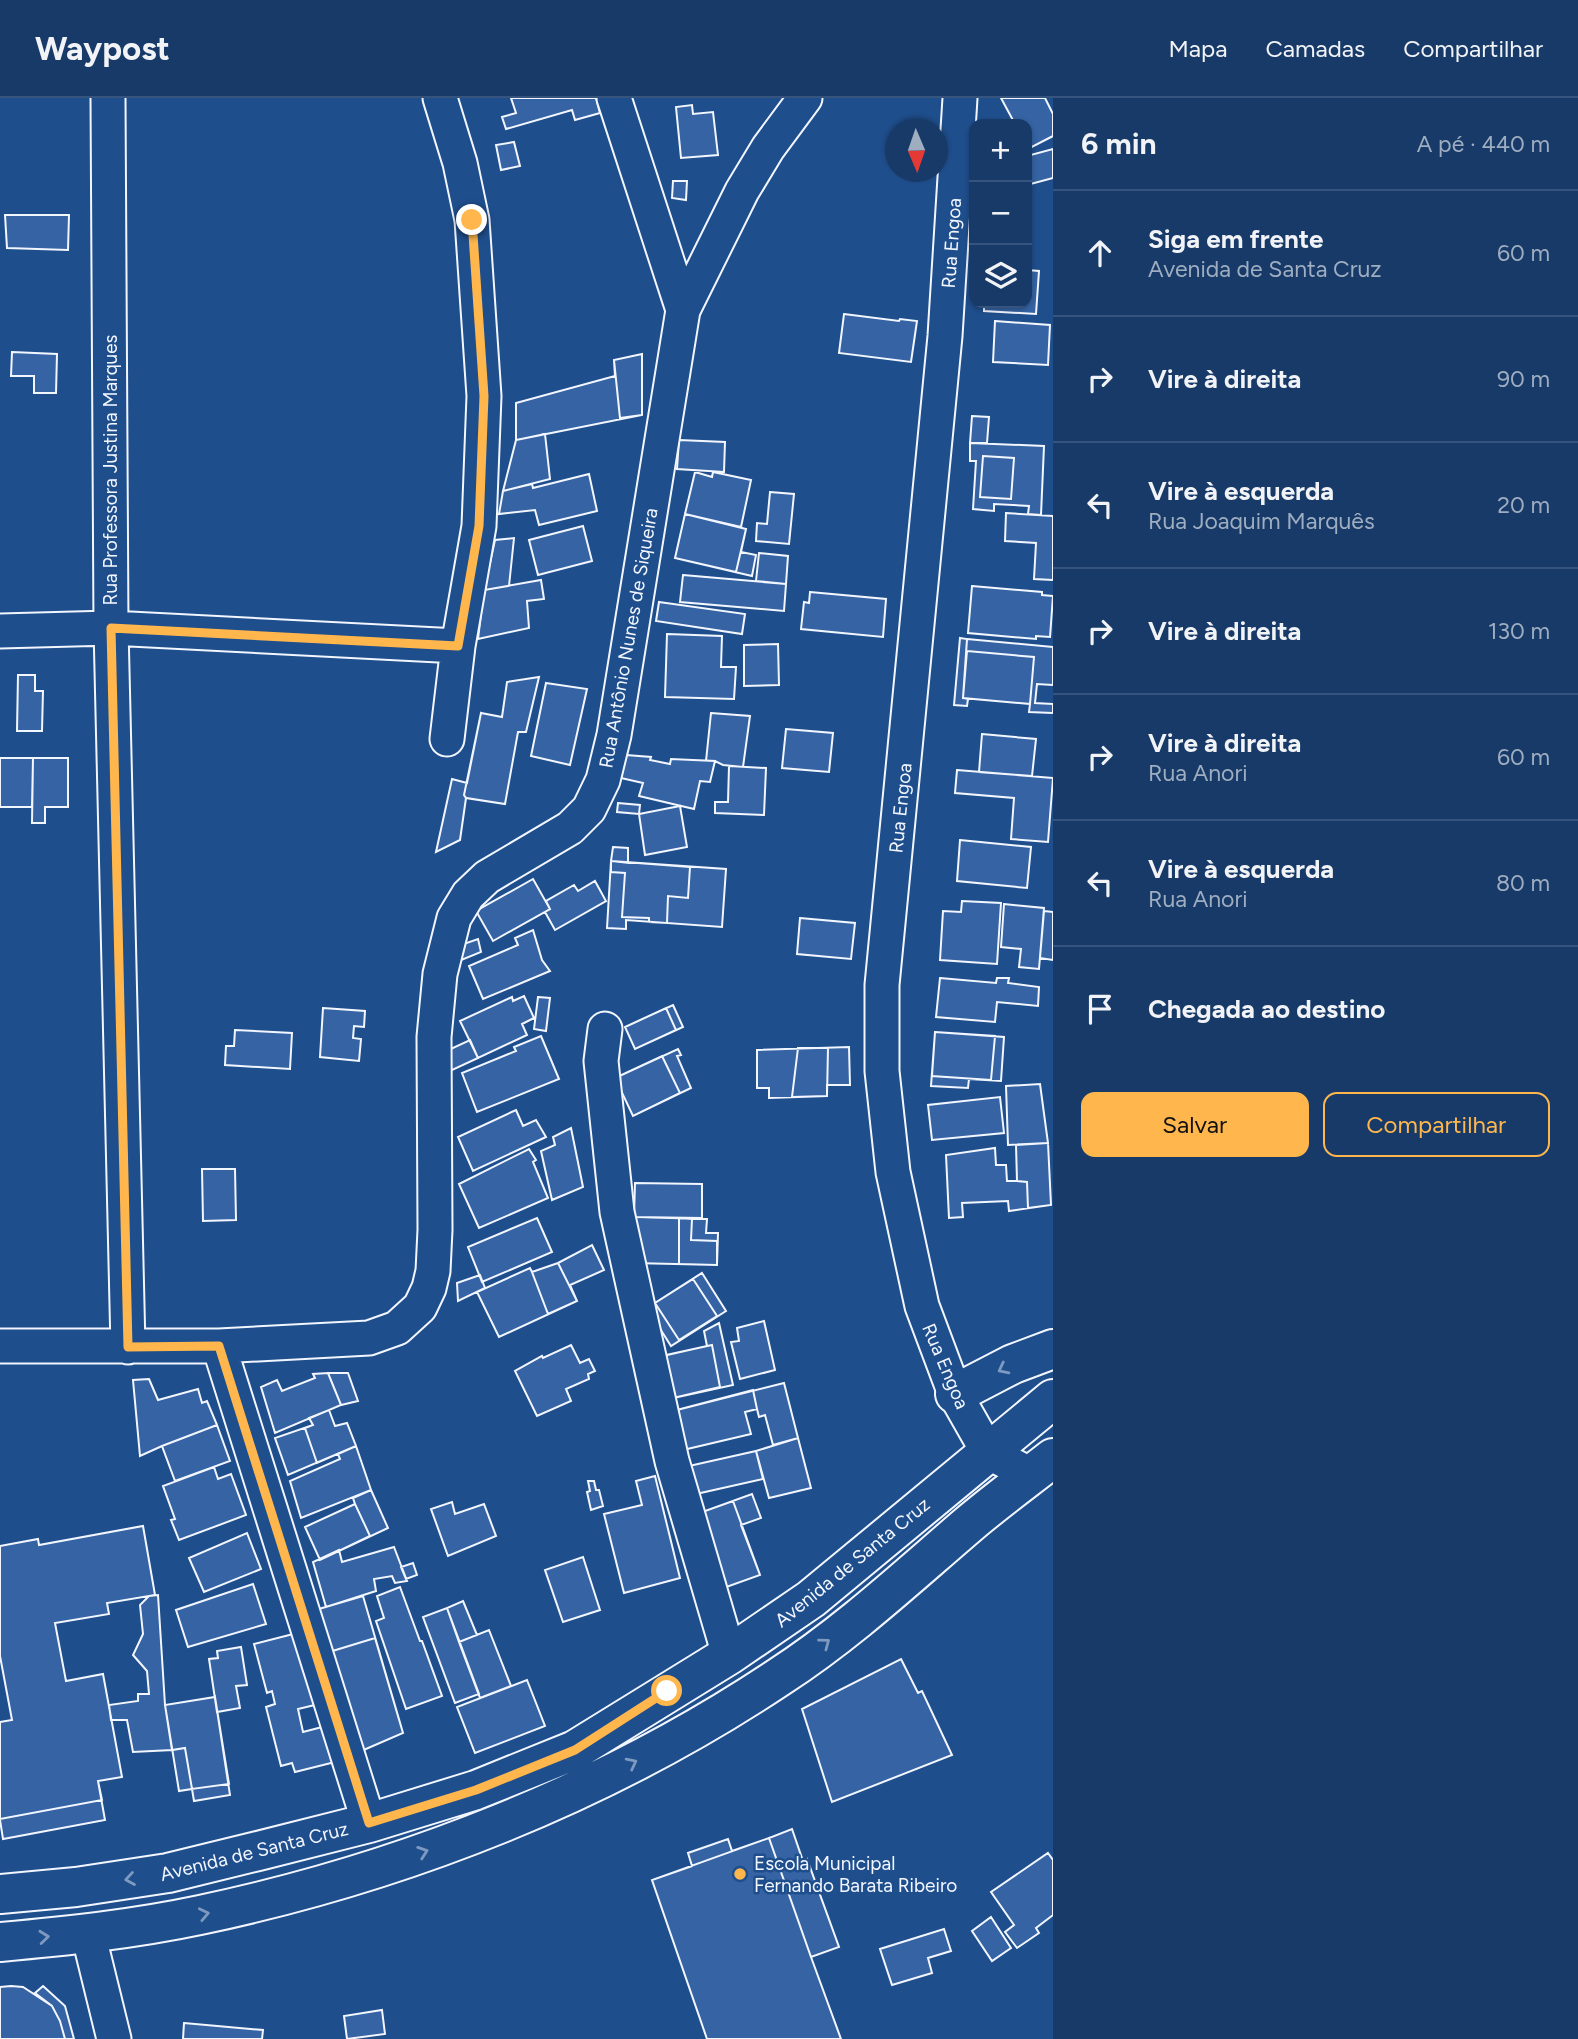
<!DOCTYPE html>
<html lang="pt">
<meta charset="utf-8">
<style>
:root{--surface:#173a69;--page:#20416f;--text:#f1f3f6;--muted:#9eadc0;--line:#36547d;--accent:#ffb74d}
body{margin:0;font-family:Figtree,sans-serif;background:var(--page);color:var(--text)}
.controls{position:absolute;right:21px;top:21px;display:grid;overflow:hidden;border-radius:14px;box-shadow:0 2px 5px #0004}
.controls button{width:63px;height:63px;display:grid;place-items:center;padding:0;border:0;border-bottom:2px solid var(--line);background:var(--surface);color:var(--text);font:35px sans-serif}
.compass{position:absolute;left:885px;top:21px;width:63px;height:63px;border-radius:50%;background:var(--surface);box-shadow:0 2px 5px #0004;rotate:178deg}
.stop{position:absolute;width:21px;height:21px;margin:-16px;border:5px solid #ffb74d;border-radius:50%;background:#fff}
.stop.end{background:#ffb74d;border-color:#fff;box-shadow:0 2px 7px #0008}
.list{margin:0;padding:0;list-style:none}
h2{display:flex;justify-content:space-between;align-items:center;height:91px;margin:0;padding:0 28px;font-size:30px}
h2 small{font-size:23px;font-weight:400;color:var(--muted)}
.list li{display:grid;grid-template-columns:46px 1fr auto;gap:21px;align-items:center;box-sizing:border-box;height:126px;padding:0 28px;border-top:2px solid var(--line)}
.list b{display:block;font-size:26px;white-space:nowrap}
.list p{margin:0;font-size:23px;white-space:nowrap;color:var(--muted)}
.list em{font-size:23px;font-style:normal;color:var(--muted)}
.actions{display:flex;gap:14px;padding:21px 28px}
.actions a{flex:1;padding:16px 0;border:2px solid var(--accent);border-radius:14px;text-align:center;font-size:24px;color:var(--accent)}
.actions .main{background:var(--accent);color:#111}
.icon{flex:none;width:38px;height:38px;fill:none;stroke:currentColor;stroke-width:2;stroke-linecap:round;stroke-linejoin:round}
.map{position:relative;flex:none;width:1053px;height:1941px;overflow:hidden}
header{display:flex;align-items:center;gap:42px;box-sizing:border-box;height:98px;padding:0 35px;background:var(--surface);border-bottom:2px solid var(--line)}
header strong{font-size:33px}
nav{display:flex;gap:38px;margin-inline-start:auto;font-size:24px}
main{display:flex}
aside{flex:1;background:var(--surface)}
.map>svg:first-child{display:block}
.building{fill:#3563a3;stroke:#f2f6ff;stroke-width:2}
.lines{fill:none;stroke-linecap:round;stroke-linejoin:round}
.minor-casing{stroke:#f2f6ff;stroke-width:37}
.primary-casing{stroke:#f2f6ff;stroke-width:42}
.minor{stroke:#1f4e8c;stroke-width:33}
.primary{stroke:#1f4e8c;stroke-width:38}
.oneway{stroke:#7e9ac0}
.route{stroke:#ffb74d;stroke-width:9}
.poi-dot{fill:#ffb74d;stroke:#1f4e8c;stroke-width:2.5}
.labels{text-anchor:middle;stroke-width:5;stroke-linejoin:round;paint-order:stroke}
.street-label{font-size:19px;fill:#f2f6ff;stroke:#1f4e8c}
.poi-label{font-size:19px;fill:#f2f6ff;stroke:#1f4e8c;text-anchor:start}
</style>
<header>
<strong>Waypost</strong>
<nav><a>Mapa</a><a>Camadas</a><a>Compartilhar</a></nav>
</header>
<main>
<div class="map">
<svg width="1053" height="1941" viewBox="0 0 1053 1941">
<rect width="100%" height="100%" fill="#1f4e8c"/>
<!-- building -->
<path class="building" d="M511,0H596L600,15L575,22L572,12L506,31L502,19L516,15Z
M1001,0H1045L1053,16V38L1028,51L1027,26H1015Z
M692,7L693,16L713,14L718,57L681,60L676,9Z
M514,44L520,68L501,72L496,47Z
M1053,51V80L1027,87V58Z
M673,83H687L686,102L672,100Z
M5,117H69L68,152L7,150Z
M1027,172L1039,173L1036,216L984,213V205H1027Z
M844,216L899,223L900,221L917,223L911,264L839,255Z
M995,223L1050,227L1048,267L993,264Z
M12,254L57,256L56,295H34V278H11Z
M642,256V317L620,320L614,262Z
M642,256V317L516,342V305L615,278L614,262Z
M972,318L989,319L987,345H970Z
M545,336L550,381L503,393L516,342Z
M679,342L725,344L724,374L677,371Z
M970,345L1044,348L1041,417L1028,416L1029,408L994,406V413L973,411L976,363H970Z
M983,358L1014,360L1011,401L980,399Z
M695,374L712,379L713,374L751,382L741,429L685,416Z
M589,376L597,413L539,427L535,412L499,416L503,393L532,386L533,390Z
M770,394L794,396L789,446L756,443L757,425L767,426Z
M1006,415L1053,418V482L1034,481L1036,445L1005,443Z
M685,416L746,431L736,474L675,460Z
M685,416L746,431L741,454L756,457L752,478L675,460Z
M583,428L592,463L538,477L529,442Z
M514,440L509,488L484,492L495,442Z
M759,455L788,458L786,486L756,483Z
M683,477L786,486L784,513L680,504Z
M541,482L544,501L527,503L529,530L478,541L484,492Z
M972,488L1042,494V497L1053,498L1050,539L1036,538V541L968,535Z
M810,494L886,501L883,539L801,531L804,504L809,505Z
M659,504L745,516L742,536L656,523Z
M667,536L722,538L721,569H736L734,601L665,599Z
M960,540L967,541L963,600L968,601L967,608L954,607Z
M967,541L1053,549V587L1037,586L1035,605L1053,606V615L1029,614L1030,606L963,600Z
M778,546L779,587L744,588V547Z
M967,553L1034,559L1030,606L963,600Z
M18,577H35V593H43L42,633H17Z
M539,579L526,634H518L505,706L466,700L464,697L481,615L502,619L507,584Z
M539,579L526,634H518L505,706L466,700L460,742L436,754L452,681L467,685L481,615L502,619L507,584Z
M546,585L587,591L570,667L531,658Z
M711,615L750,618L743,669L723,667L715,663H706Z
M786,631L833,635L829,674L782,670Z
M982,636L1036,641L1032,678L979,674Z
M626,657L651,659L650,662L670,666L671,661L715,663L710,684L700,683L694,711L639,698L643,685L621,680Z
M0,660H33L32,709H0Z
M33,660H68V709H45V725H32Z
M729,668L766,670L764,717L715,715V704H728Z
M957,672L1053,680L1048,744L1011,741L1014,700L955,695Z
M618,705L640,707L639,716L617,714Z
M680,708L687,749L645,757L639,716Z
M960,742L1031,749L1027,790L957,783Z
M613,749L628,750V765L611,763Z
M611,763L726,771L722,829L626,822V831L607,830Z
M611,763L690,769L688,800L668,798L667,825L649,824V820L622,819L625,775L611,774Z
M533,781L550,811L493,843L476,813Z
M595,783L606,803L555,832L545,814L550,811L546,803L574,787L578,793Z
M962,803L1001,805L997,866L940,862L943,813L961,814Z
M1004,806L1044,810L1039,871L1019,869L1021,851L1001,849Z
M1044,813L1053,814V862L1040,860Z
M800,820L855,825L851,861L797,856Z
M533,832L542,862L550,873L483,901L469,868L518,847L515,840Z
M478,841L481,854L454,865L455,849Z
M940,880L996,885L997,880H1009L1008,885L1039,889L1038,908L997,904L995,924L936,919Z
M524,898L534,920L522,926L527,937L478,960L460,923L512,899L513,903Z
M538,899L550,900L546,933L534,931Z
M673,907L683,929L635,951L625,929Z
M323,910L365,913L364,929L354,928L353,940L361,941L359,963L320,959Z
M666,910L676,932L635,951L625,929Z
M235,932L292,935L290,971L225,967L226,948H234Z
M935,934L995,938L991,982L932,978Z
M935,934L1004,939L1001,983L969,981L968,990L931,988Z
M541,938L559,981L477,1014L462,975L516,953L514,949Z
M470,942L478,960L450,973L442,955Z
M849,949L850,987H827V998L769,1000V990H757V952Z
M798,950H828L827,998L792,999Z
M678,951L681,957L677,958L691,990L633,1018L615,980Z
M662,958L680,995L633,1018L615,980Z
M1040,986L1048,1045L1008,1047L1006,988Z
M1000,999L1004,1035L932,1042L928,1007Z
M516,1012L523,1028L536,1022L546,1039L473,1073L458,1039Z
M571,1030L583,1089L552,1102L541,1053L555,1047L553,1039Z
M1048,1045L1051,1107L1009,1113L1008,1103L962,1105L963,1119L949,1120L946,1057L995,1050L996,1067H1006L1007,1083H1017L1016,1047Z
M1048,1045L1051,1107L1028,1110L1027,1084L1017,1083L1016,1047Z
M529,1051L536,1062L533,1064L548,1100L479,1130L459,1086Z
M202,1071H235L236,1122L203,1123Z
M635,1085L702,1086V1120L634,1119Z
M634,1119L707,1121L706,1135H718L717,1167L633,1165Z
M537,1120L552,1154L482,1184L468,1149Z
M679,1120L692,1121L691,1142L717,1143V1167L679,1166Z
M592,1147L604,1172L570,1187L577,1203L499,1239L477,1194L530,1170L532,1174L558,1165Z
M558,1165L577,1203L548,1216L532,1174Z
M702,1175L726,1213L671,1248L647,1210Z
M480,1177L485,1190L458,1203L457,1185Z
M693,1181L717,1218L679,1242L655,1205Z
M764,1223L775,1272L740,1281L731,1244L739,1243L737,1230Z
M719,1225L733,1287L673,1300L654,1260L707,1248L704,1233Z
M571,1247L580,1265L589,1261L595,1273L588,1276L589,1281L566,1291L571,1303L537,1318L515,1273L542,1258L543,1260Z
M712,1247L720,1289L673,1300L666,1257Z
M328,1275L341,1307L275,1335L261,1289L277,1282L282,1293L315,1280L313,1276Z
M328,1275H348L358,1303L341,1307Z
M149,1281L158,1302L198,1291L202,1305L207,1303L217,1327L162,1348L140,1358L133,1282Z
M784,1285L798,1340L773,1347L765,1317L759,1319L757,1311L745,1314L751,1336L683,1352L673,1313Z
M753,1292L757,1311L745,1314L751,1336L683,1352L673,1313Z
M329,1312L335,1328L347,1325L356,1348L317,1365L305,1330L313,1327L309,1320Z
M329,1312L335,1328L347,1325L356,1348L288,1377L275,1340L313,1327L309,1320Z
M217,1327L230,1363L175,1383L162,1348Z
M798,1340L811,1390L769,1400L756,1353Z
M356,1348L371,1392L301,1420L290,1383L340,1361L338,1356Z
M756,1353L763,1381L696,1396L689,1368Z
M214,1369L218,1381L231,1376L246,1417L179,1442L171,1422L175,1421L163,1388Z
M655,1378L680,1480L624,1495L604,1416L642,1407L636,1383Z
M588,1383H594L596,1392H599L603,1408L591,1412L587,1394L590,1393Z
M371,1392L388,1430L320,1462L305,1429L355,1406L353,1400Z
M752,1396L761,1420L741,1427L760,1477L718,1492L691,1418Z
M733,1403L760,1477L718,1492L691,1418Z
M452,1404L455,1416L484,1406L496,1438L448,1458L431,1411Z
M355,1406L370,1438L320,1462L305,1429Z
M143,1428L155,1497L107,1505L109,1516L55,1525L66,1583L103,1576L122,1679L98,1683L102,1702L0,1721V1624L12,1622L0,1558V1448L38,1441L39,1447Z
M143,1428L155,1497L107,1505L109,1516L55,1525L66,1583L103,1576L122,1679L98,1683L105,1722L3,1741L0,1722V1624L12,1622L0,1558V1448L38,1441L39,1447Z
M247,1435L261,1471L204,1494L189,1460Z
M394,1449L407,1483L395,1485L392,1478L374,1481L376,1493L326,1509L313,1464L339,1452L342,1464Z
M583,1459L600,1512L563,1524L545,1472Z
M413,1465L417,1477L406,1481L401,1469Z
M253,1486L266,1526L188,1549L176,1512Z
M400,1489L420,1543H422L442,1598L406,1611L376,1523L384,1520L377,1498Z
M158,1497L165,1607L172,1652L133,1654L127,1622H111L109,1607L138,1603V1596H149L147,1573L133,1557L143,1536L140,1507L149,1498Z
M363,1498L403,1635L352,1657L312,1513Z
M463,1503L477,1537L459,1544L447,1510Z
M447,1510L479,1596L455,1605L423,1519Z
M489,1532L511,1588L480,1600L459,1544Z
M301,1534L319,1606L298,1611L303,1634L326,1628L335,1664L295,1674L292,1665L281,1668L266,1609L275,1606L272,1593L267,1595L254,1546Z
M375,1540L403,1635L352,1657L326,1555Z
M241,1549L247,1587L236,1588L240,1610L217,1614L209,1561L218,1560L217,1553Z
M901,1561L918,1595L922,1593L952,1657L832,1704L802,1611Z
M527,1582L545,1628L475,1655L457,1609Z
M215,1599L229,1686L192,1691L185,1650L172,1652L165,1607Z
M215,1599L230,1697L194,1703L192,1691L179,1693L165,1607Z
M792,1731L803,1763L807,1761L839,1849L811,1859L769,1740Z
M769,1740L811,1859L841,1941H707L652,1782Z
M769,1740L811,1859L841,1941H707L652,1782L692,1768L688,1755L728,1741L732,1753Z
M1048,1755L1053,1762V1817L1036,1830L1039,1835L1017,1850L1005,1834L1014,1827L991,1794Z
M991,1819L1011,1850L992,1863L972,1833Z
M944,1831L951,1853L928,1860L932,1875L892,1887L880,1851Z
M11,1888L23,1889L52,1908L60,1923L65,1941H0V1889Z
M11,1888L23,1889L52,1908L60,1923L65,1941H0V1889Z
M43,1888L65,1908L74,1941H65L60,1923L52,1908L35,1895Z
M382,1912L385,1936L347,1941L344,1918Z
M184,1925L263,1932L262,1941H183Z"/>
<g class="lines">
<defs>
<path id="minor" d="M108,0L111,530L128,1249
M440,0L460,65L472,122L484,298L479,428L458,548L447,641
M614,0L683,212
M960,0L945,238L882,887V973L893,1074L922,1208L955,1296L988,1354L1031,1377
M0,533L111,530L458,548
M605,931L601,963L617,1114L672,1363L729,1557
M0,1248H219L369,1240L397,1230L420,1209L429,1190L433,1173L435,1132L434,939L440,876L454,820L468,797L487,779L570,730L589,711L603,682L614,637L683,212L742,93L768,50L805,0
M219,1248L369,1725
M88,1835L114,1941"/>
<path id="primary" d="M955,1296L1013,1266L1053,1251
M0,1796L76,1789L168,1775L258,1753L369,1725L476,1692L575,1652L729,1557L811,1501L1053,1301
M0,1844C67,1838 134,1831 200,1817C404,1774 605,1695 779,1579C847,1535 907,1479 969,1426C996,1403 1025,1382 1053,1360"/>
</defs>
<!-- minor casing -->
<use href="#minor" class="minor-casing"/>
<!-- primary casing -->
<use href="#primary" class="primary-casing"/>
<!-- minor -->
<use href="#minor" class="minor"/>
<!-- primary -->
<use href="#primary" class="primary"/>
</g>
<!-- one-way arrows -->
<defs><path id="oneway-chevron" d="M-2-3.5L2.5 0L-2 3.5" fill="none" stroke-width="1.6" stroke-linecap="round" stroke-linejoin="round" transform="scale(1.75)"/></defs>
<g class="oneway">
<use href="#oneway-chevron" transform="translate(1003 1271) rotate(153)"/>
<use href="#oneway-chevron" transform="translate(825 1545) rotate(-37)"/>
<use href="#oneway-chevron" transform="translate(632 1665) rotate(-27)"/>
<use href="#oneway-chevron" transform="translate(423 1754) rotate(-19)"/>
<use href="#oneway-chevron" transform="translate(130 1781) rotate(171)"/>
<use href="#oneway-chevron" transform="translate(204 1816) rotate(-12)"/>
<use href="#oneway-chevron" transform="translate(44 1839) rotate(-6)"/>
</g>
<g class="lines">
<!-- route -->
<path class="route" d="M472,122L484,298L479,428L458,548L111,530L128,1249L219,1248L369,1725L476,1692L575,1652L667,1593"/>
</g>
<!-- markers -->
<circle class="poi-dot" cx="740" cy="1776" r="7"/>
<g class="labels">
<!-- street labels -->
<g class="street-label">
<text transform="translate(951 145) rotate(-86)" y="7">Rua Engoa</text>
<text transform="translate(110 372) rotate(-90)" y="7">Rua Professora Justina Marques</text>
<text transform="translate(628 540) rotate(-80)" y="7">Rua Antônio Nunes de Siqueira</text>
<text transform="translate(900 710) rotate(-84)" y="7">Rua Engoa</text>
<text transform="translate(946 1268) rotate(67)" y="7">Rua Engoa</text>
<text transform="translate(852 1464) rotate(-39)" y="7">Avenida de Santa Cruz</text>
<text transform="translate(254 1753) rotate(-14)" y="7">Avenida de Santa Cruz</text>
</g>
<!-- poi labels -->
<g class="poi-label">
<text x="754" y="1772">Escola Municipal<tspan x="754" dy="22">Fernando Barata Ribeiro</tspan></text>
</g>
</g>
</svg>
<div class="controls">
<button>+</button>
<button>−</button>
<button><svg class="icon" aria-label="layers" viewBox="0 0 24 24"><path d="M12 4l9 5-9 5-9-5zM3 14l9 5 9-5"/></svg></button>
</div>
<svg class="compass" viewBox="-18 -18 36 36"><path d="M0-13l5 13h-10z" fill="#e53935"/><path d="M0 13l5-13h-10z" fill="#9eadc0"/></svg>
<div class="stop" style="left:667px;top:1593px"></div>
<div class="stop end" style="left:472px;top:122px"></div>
</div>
<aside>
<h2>6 min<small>A pé · 440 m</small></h2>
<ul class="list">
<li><svg class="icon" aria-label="ahead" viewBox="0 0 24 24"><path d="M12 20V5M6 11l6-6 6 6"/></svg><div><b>Siga em frente</b><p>Avenida de Santa Cruz</p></div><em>60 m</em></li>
<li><svg class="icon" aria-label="right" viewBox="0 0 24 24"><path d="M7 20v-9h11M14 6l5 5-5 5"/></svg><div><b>Vire à direita</b></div><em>90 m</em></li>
<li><svg class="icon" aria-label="left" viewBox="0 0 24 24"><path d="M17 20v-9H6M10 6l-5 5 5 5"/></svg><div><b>Vire à esquerda</b><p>Rua Joaquim Marquês</p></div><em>20 m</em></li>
<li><svg class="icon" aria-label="right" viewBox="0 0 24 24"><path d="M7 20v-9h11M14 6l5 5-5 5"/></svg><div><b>Vire à direita</b></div><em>130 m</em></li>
<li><svg class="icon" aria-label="right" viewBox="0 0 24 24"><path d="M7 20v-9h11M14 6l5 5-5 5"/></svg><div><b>Vire à direita</b><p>Rua Anori</p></div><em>60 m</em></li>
<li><svg class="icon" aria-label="left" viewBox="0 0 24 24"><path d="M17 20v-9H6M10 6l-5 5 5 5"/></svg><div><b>Vire à esquerda</b><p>Rua Anori</p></div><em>80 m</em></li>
<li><svg class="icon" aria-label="arrive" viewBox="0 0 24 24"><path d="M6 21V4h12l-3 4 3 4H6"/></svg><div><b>Chegada ao destino</b></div></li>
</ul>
<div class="actions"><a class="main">Salvar</a><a>Compartilhar</a></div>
</aside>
</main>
